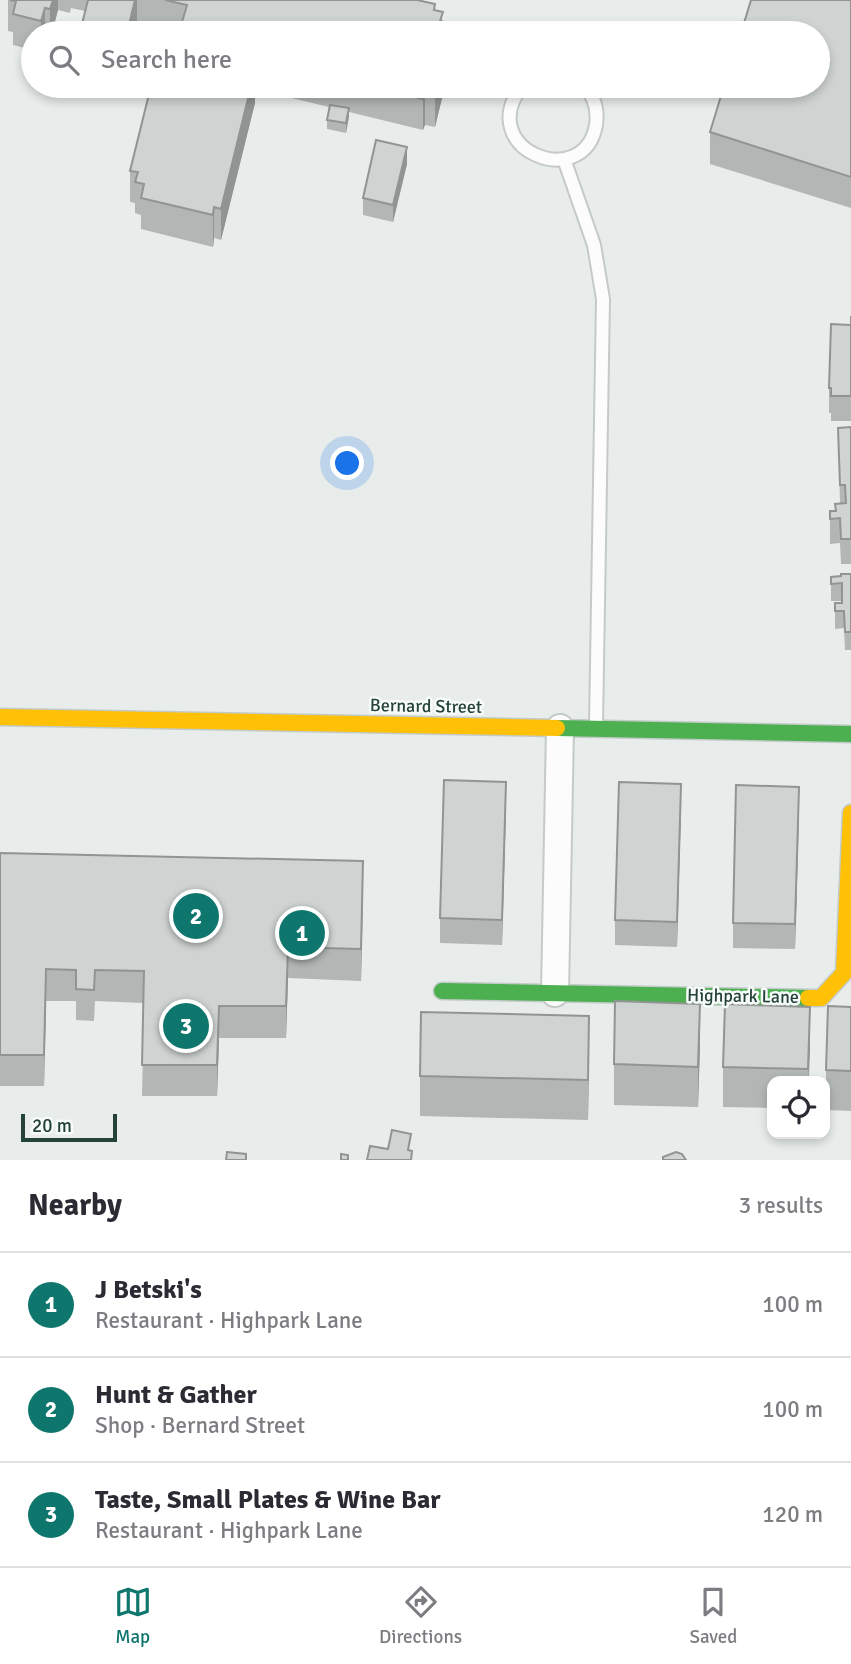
<!DOCTYPE html>
<meta charset="utf-8">
<style>
:root{--surface:#fff;--page:#f2f2f3;--text:#2b2b33;--muted:#7c7c81;--line:#e1e1e2;--accent:#0f766e}
body{margin:0;font-family:Signika,sans-serif;background:var(--page);color:var(--text)}
.controls{position:absolute;right:21px;bottom:21px;display:grid;overflow:hidden;border-radius:14px;box-shadow:0 4px 10px #0003}
.controls button{width:63px;height:63px;display:grid;place-items:center;padding:0;border:0;border-bottom:2px solid var(--line);background:var(--surface);color:var(--text);font:35px sans-serif}
.scale{position:absolute;left:21px;bottom:18px;width:96px;box-sizing:border-box;padding-left:7px;border:4px solid #24423a;border-top:0;font-size:19px;line-height:24px;white-space:nowrap;color:#24423a;-webkit-text-stroke:5px #f7fbf9;paint-order:stroke}
.you{position:absolute;left:348px;top:464px;width:24px;height:24px;margin:-18px;border:5px solid #fff;border-radius:50%;background:#1a73e8;box-shadow:0 0 0 10px #1a73e833}
.badge{display:grid;place-items:center;width:46px;height:46px;border-radius:50%;background:var(--accent);color:#fff;font-size:23px;font-weight:700}
.pin{position:absolute;translate:-50% -50%;border:4px solid #fff;box-shadow:0 2px 7px #0006}
.list{margin:0;padding:0;list-style:none}
h2{display:flex;justify-content:space-between;align-items:center;height:91px;margin:0;padding:0 28px;font-size:30px}
h2 small{font-size:23px;font-weight:400;color:var(--muted)}
.list li{display:grid;grid-template-columns:46px 1fr auto;gap:21px;align-items:center;box-sizing:border-box;height:105px;padding:0 28px;border-top:2px solid var(--line)}
.list b{display:block;font-size:26px;white-space:nowrap}
.list p{margin:0;font-size:23px;white-space:nowrap;color:var(--muted)}
.list em{font-size:23px;font-style:normal;color:var(--muted)}
.icon{flex:none;width:38px;height:38px;fill:none;stroke:currentColor;stroke-width:2;stroke-linecap:round;stroke-linejoin:round}
.map{position:relative;flex:none;width:851px;height:1160px;overflow:hidden}
.search{position:absolute;background:var(--surface);box-shadow:0 4px 10px #0003;left:21px;right:21px;top:21px;height:77px;display:flex;align-items:center;gap:18px;box-sizing:border-box;padding:0 24px;border-radius:38px;color:var(--muted);font-size:26px}
.sheet{height:406px;background:var(--surface)}
nav{display:flex;justify-content:space-around;align-items:center;box-sizing:border-box;height:98px;border-top:2px solid var(--line);background:var(--surface);font-size:19px;color:var(--muted)}
nav a{display:grid;justify-items:center;gap:4px}
nav .on{color:var(--accent)}
.map>svg:first-child{display:block}
.lines{fill:none;stroke-linecap:round;stroke-linejoin:round}
.lane-casing{stroke:#c5cac8;stroke-width:16}
.street-casing{stroke:#c5cac8;stroke-width:30}
.fast-casing{stroke:#c3cbc8;stroke-width:19}
.slow-casing{stroke:#c3cbc8;stroke-width:19}
.lane{stroke:#fcfcfc;stroke-width:12}
.street{stroke:#fcfcfc;stroke-width:26}
.fast{stroke:#4caf50;stroke-width:16}
.slow{stroke:#ffc107;stroke-width:16}
.wall{fill:#b2b6b5}
.shaded-wall{fill:#919493}
.building{fill:#cfd4d2;stroke:#919493;stroke-width:2}
.labels{text-anchor:middle;stroke-width:5;stroke-linejoin:round;paint-order:stroke}
.street-label{font-size:18px;fill:#24423a;stroke:#f7fbf9}
</style>
<div class="map">
<svg width="851" height="1160" viewBox="0 0 851 1160">
<rect width="100%" height="100%" fill="#e8edeb"/>
<g class="lines">
<defs>
<path id="lane" d="M522,86C473,150 584,193 596,125C598,111 595,97 584,86
M564,159L594,245L603,299L596,725"/>
<path id="street" d="M555,993L560,728"/>
<path id="fast" d="M557,728L851,734
M442,991L808,998"/>
<path id="slow" d="M0,717L557,728
M808,998H821L844,973L851,813"/>
</defs>
<!-- lane casing -->
<use href="#lane" class="lane-casing"/>
<!-- street casing -->
<use href="#street" class="street-casing"/>
<!-- fast casing -->
<use href="#fast" class="fast-casing"/>
<!-- slow casing -->
<use href="#slow" class="slow-casing"/>
<!-- lane -->
<use href="#lane" class="lane"/>
<!-- street -->
<use href="#street" class="street"/>
<!-- fast -->
<use href="#fast" class="fast"/>
<!-- slow -->
<use href="#slow" class="slow"/>
</g>
<!-- wall -->
<path class="wall" d="M8,0H417L435,10L452,33H173L137,24L135,33H80L85,11L71,8L70,13L58,10L52,33H33V50L13,45V32L8,31Z
M851,0V208L710,164V132Z
M255,86V103L221,240L214,238L213,247L141,229V215L135,213V203L130,202V171Z
M280,86H445L435,127L425,125L423,130L349,112L346,133L327,129V120L329,107L283,96V91L280,90Z
M407,164L393,222L363,215V198Z
M851,316V421H831V413H829V388L851,325Z
M851,427V564H841L840,543L830,544V511H835L840,504L838,428Z
M851,574V650H845L844,628L835,629V603H842V601H831V577L841,576Z
M506,807L502,945L440,943V918Z
M681,809L677,947L615,945V920Z
M799,812L795,949L733,948V923Z
M0,853L363,892L361,981L288,978L286,1038H219L217,1096H142L144,1003L95,1001L94,1021L76,1020V1001H46L44,1086H0Z
M851,1007V1111L826,1110V1070Z
M700,1044L698,1107L614,1105V1064Z
M810,1047L809,1081H772V1108L723,1107V1067Z
M589,1057L588,1120L420,1116V1076Z"/>
<!-- shaded-wall -->
<path class="shaded-wall" d="M53,0H58V10L52,33H50V9Z
M135,0H137V24L135,33H127Z
M45,8V33H41V21Z
M251,86H255V103L221,240V209Z
M437,86H445L435,127V96Z
M425,93V125L423,130V99Z
M349,108V117L346,133V123Z
M407,147V164L393,222V205Z
M214,207V238L213,247V215Z
M506,782V807L502,945V920Z
M681,784V809L677,947V922Z
M799,787V812L795,949V924Z
M363,861V892L361,981V949Z
M288,947V978L286,1038V1006Z
M46,969V1001L44,1086V1055Z
M700,1004V1044L698,1107V1067Z
M219,1006V1038L217,1096V1065Z
M810,1007V1047L808,1081V1069Z
M589,1016V1057L588,1120V1080Z"/>
<!-- building -->
<path class="building" d="M10,0H53L50,9L45,8L41,21L13,14L16,1Z
M88,0H135L127,33H85L80,32Z
M165,0H417L435,4L434,10L443,12L440,21L452,24L450,33H173L174,28L180,29L187,5Z
M751,0H851V177L710,132L724,86H818V33H741Z
M151,86H251L221,209L214,207L213,215L141,198L144,184L135,182L138,172L130,171Z
M369,86H437L435,96L425,93L423,99Z
M330,105L349,108L346,123L327,120Z
M376,140L407,147L393,205L363,198Z
M851,316V396H831V388H829L831,324L851,325Z
M851,427V539H841L840,518L830,519V511H836L835,504L846,503L845,485H840L838,428Z
M841,574H851V632H845L844,611H835V603H842V583L831,584V577L841,576Z
M444,780L506,782L502,920L440,918Z
M619,782L681,784L677,922L615,920Z
M736,785L799,787L795,924L733,923Z
M0,853L363,861L361,949L288,947L286,1006H219L217,1065H142L144,971L95,970L94,990L76,989V970L46,969L44,1055H0Z
M615,1001L700,1004L698,1067L614,1064Z
M725,1004L810,1007L808,1069L723,1067Z
M828,1006L851,1007V1071L826,1070Z
M421,1012L589,1016L588,1080L420,1076Z
M392,1130L411,1134L408,1150L412,1151L411,1160H367L370,1146L388,1149Z
M227,1152L246,1154V1160H226Z
M676,1152L682,1154L686,1160H663V1157Z
M341,1154L348,1155V1160H341Z"/>
<g class="labels">
<!-- street labels -->
<g class="street-label">
<text transform="translate(426 706) rotate(1)" y="6">Bernard Street</text>
<text transform="translate(743 996) rotate(1)" y="6">Highpark Lane</text>
</g>
</g>
</svg>
<div class="controls">
<button><svg class="icon" aria-label="locate" viewBox="0 0 24 24"><circle cx="12" cy="12" r="6"/><path d="M12 2v4M12 18v4M2 12h4M18 12h4"/></svg></button>
</div>
<div class="scale">20 m</div>
<div class="you"></div>
<div class="pin badge" style="left:302px;top:933px">1</div>
<div class="pin badge" style="left:196px;top:916px">2</div>
<div class="pin badge" style="left:186px;top:1026px">3</div>
<div class="search"><svg class="icon" aria-label="search" viewBox="0 0 24 24"><circle cx="10" cy="10" r="6"/><path d="M15 15l6 6"/></svg>Search here</div>
</div>
<section class="sheet">
<h2>Nearby<small>3 results</small></h2>
<ul class="list">
<li><span class="badge">1</span><div><b>J Betski's</b><p>Restaurant · Highpark Lane</p></div><em>100 m</em></li>
<li><span class="badge">2</span><div><b>Hunt &amp; Gather</b><p>Shop · Bernard Street</p></div><em>100 m</em></li>
<li><span class="badge">3</span><div><b>Taste, Small Plates &amp; Wine Bar</b><p>Restaurant · Highpark Lane</p></div><em>120 m</em></li>
</ul>
</section>
<nav>
<a class="on"><svg class="icon" aria-label="map" viewBox="0 0 24 24"><path d="M3 6l6-2 6 2 6-2v14l-6 2-6-2-6 2zM9 4v14M15 6v14"/></svg>Map</a>
<a><svg class="icon" aria-label="directions" viewBox="0 0 24 24"><path d="M12 3l9 9-9 9-9-9zM9 14v-3h6M13 9l2 2-2 2"/></svg>Directions</a>
<a><svg class="icon" aria-label="saved" viewBox="0 0 24 24"><path d="M7 4h10v16l-5-4-5 4z"/></svg>Saved</a>
</nav>
